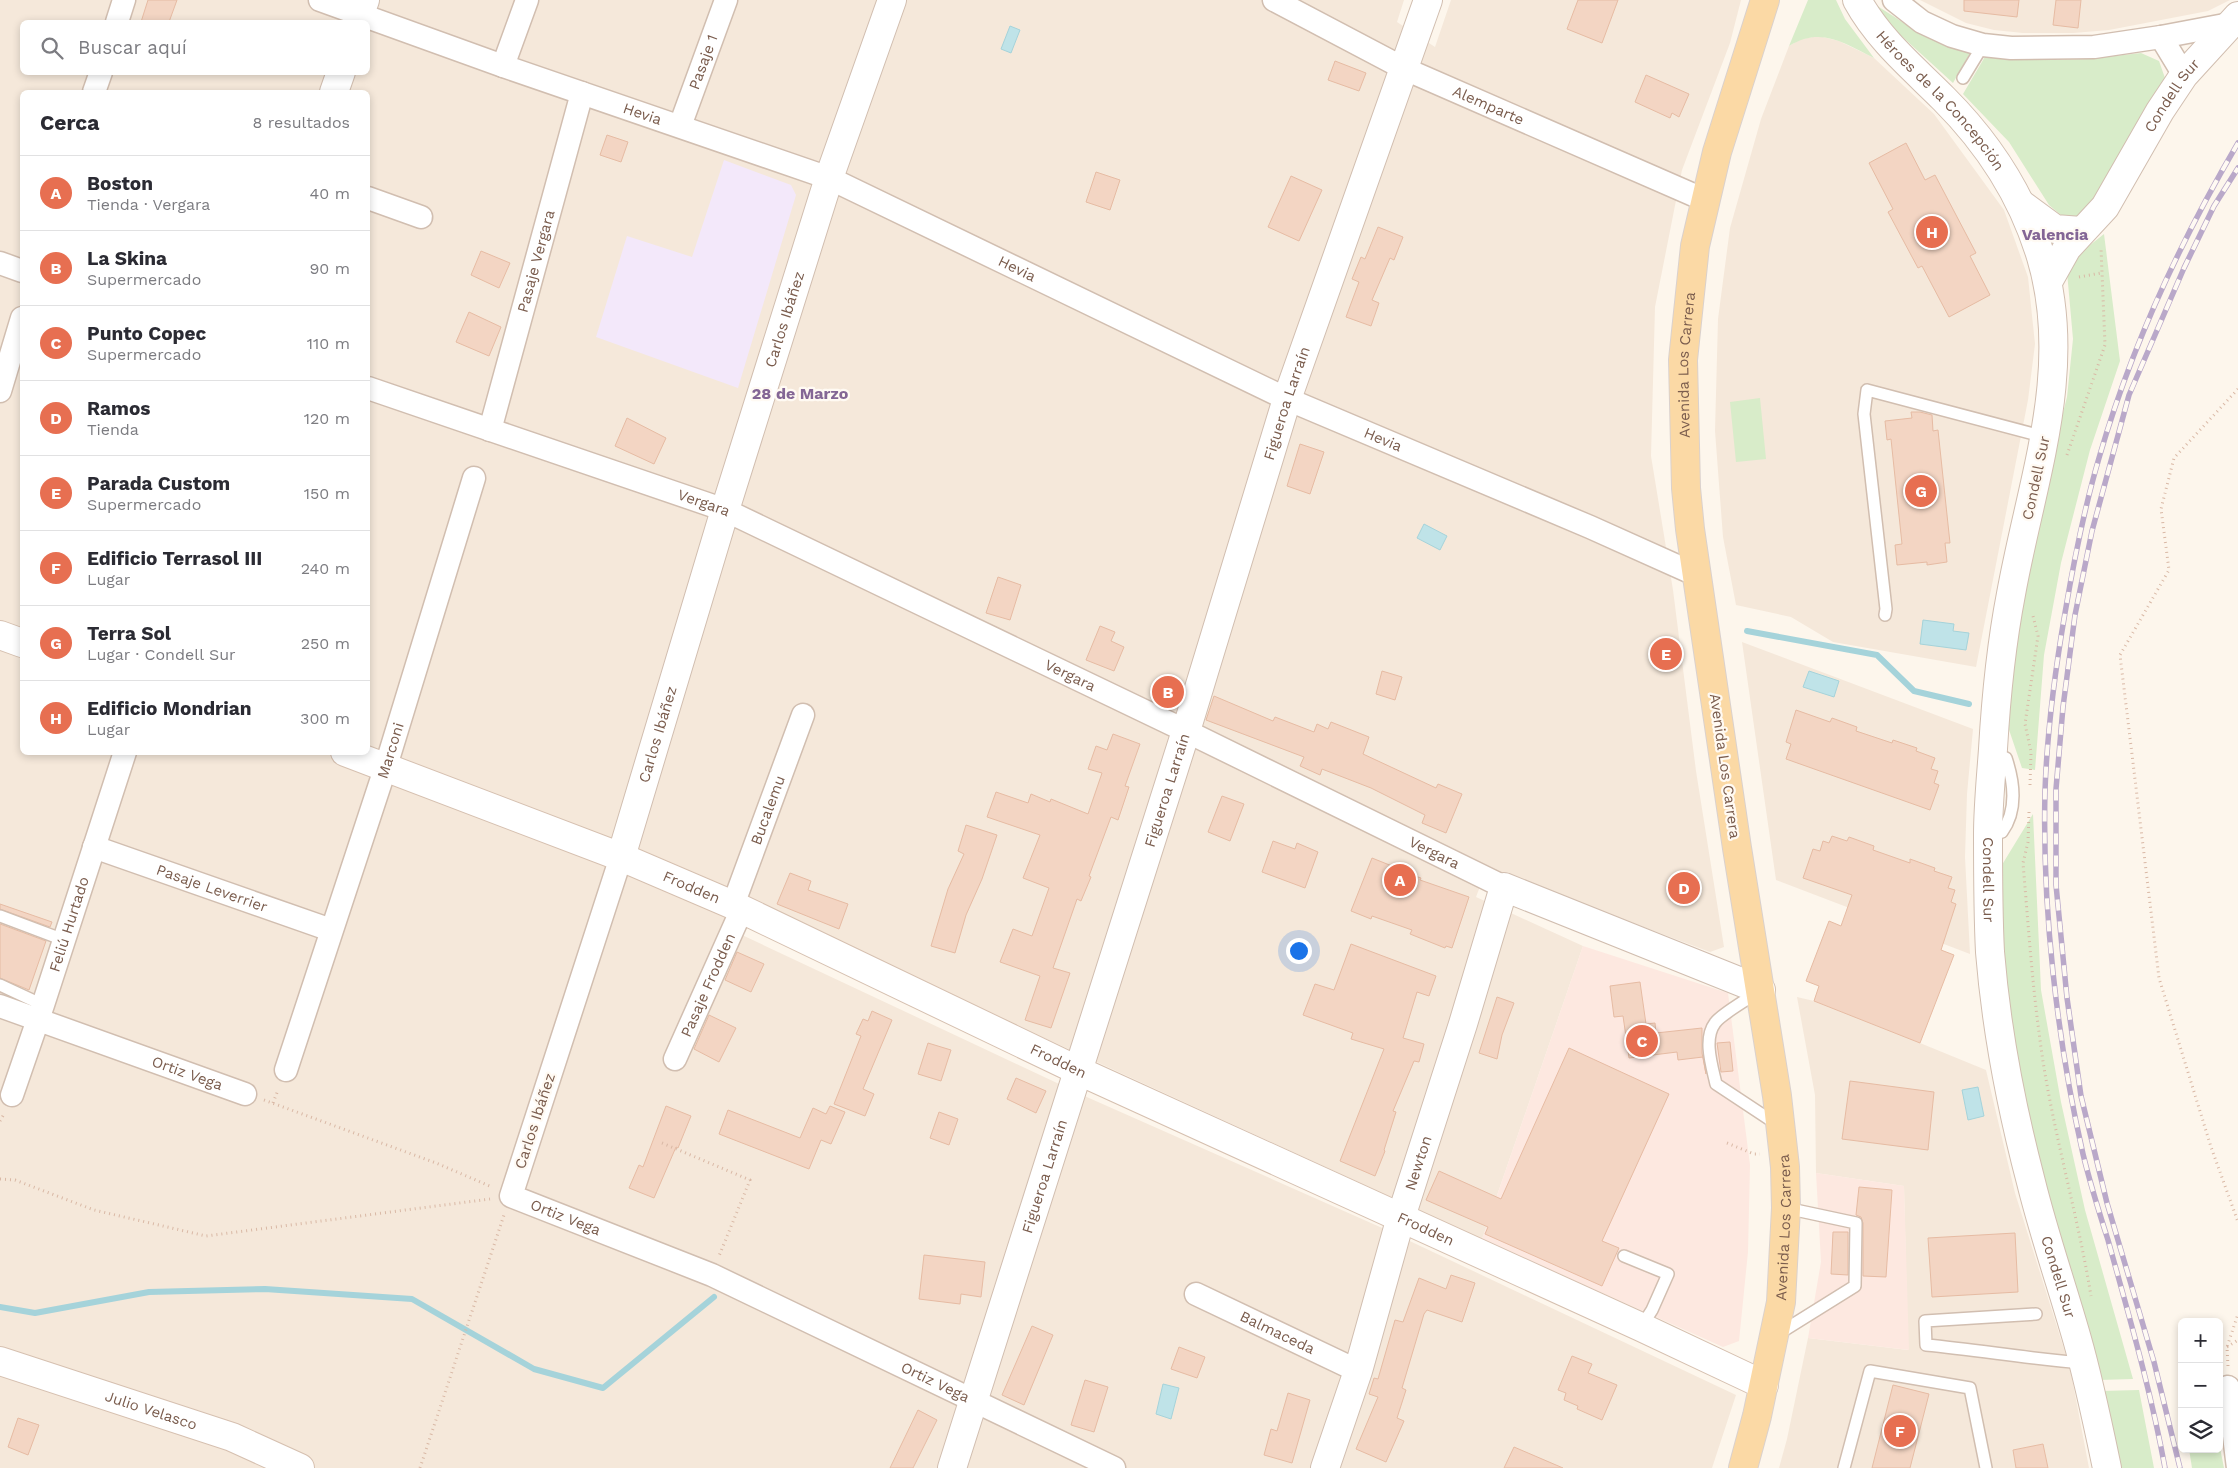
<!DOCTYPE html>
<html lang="es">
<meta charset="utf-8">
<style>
:root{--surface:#fff;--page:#f7f7f7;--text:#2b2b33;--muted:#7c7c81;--line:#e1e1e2;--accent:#e76f51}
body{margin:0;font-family:"Work Sans",sans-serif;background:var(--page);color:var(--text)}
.controls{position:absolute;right:15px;bottom:15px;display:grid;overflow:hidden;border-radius:8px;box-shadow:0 2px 8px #0003}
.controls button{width:45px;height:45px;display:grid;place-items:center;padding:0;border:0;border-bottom:1px solid var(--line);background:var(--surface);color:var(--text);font:25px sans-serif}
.you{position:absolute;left:1298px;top:950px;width:18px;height:18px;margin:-12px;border:4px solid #fff;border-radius:50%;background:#1a73e8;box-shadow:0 0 0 8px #1a73e833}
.badge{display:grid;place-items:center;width:32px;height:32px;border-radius:50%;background:var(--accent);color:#fff;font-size:16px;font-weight:700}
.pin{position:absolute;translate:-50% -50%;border:2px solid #fff;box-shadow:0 1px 5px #0006}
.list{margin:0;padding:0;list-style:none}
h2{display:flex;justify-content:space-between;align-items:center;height:65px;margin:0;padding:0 20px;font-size:21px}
h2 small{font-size:16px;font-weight:400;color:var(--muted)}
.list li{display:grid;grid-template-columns:32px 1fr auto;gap:15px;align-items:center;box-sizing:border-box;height:75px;padding:0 20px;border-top:1px solid var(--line)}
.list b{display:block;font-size:19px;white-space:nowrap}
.list p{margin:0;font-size:16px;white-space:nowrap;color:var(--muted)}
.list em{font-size:16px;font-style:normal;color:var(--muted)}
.icon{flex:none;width:28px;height:28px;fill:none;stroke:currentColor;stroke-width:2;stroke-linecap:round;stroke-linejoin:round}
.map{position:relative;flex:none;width:2238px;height:1468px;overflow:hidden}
.search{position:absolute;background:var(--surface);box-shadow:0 2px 8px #0003;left:20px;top:20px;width:350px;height:55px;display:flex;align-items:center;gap:12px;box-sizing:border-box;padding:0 18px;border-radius:8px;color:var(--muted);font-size:19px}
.panel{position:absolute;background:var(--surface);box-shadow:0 2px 8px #0003;left:20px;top:90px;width:350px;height:665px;border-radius:8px}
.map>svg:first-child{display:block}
.residential{fill:#f5e8da;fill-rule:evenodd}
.commercial{fill:#fde8e0}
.education{fill:#f3e8fa}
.green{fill:#d8ecc9}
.water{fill:#bfe3e8;stroke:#a5d3da}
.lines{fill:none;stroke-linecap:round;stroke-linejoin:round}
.stream{stroke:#a5d3da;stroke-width:6}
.building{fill:#f3d5c3;stroke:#e6bba3}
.service-casing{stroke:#d1beb0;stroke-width:14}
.minor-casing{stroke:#d1beb0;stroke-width:25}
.tertiary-casing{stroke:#d1beb0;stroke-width:30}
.secondary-casing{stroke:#d6c0b0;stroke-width:30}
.primary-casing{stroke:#dad1cd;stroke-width:30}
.path{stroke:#d9b8a5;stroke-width:3;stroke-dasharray:1 4;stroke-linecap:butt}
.service{stroke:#fff;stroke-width:11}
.minor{stroke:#fff;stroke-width:22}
.tertiary{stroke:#fff;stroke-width:28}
.secondary{stroke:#fff;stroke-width:28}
.primary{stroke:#fbd9a5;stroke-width:28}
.rail-casing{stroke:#b9a8c9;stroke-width:5.5}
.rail{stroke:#fffaf3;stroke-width:4;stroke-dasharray:11;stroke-linecap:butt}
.labels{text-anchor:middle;stroke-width:4.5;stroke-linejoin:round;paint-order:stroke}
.street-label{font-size:15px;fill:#7a5c4d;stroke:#fffaf3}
.neighbourhood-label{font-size:16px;font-weight:bold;fill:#846695;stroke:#fffaf3}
</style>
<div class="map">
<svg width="2238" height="1468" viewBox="0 0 2238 1468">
<rect width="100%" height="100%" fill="#fdf6ec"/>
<!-- residential -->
<path class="residential" d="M0,0H1404L1397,22L1435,47L1451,0H1741L1730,43L1682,170L1655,307L1651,456L1673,590L1696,771L1724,947L1710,952L1487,868L1476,897L1583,946L1482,1239L1051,1041L987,1014L747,896L742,935L1089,1098L1380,1227L1736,1395L1712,1468H0ZM22,22H368V72H22ZM22,92H368V752H22Z
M1920,0H2230L2208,11L2109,30L2073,33H2023L1994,30L1966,23Z
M1819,36L1839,41L1874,58L1934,114L2004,210L2028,277L2035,344L2028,400L1976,667L1833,642L1791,617L1736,605L1723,537L1715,431L1718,319L1730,228L1761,119L1789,46L1801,39Z
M1742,642L1973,729L1967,794L1965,857L1970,954L1776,880Z
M1797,997L1814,1001L1920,1043L1986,1070L2015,1193L2070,1368L2089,1468H1779L1787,1439L1808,1338L1908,1350L1904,1186L1816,1173L1815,1095Z"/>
<!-- commercial -->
<path class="commercial" d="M1583,946L1728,993L1750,1165L1748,1252L1739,1341L1723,1347L1482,1239Z
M1816,1173L1904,1186L1909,1350L1808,1338L1821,1262Z"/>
<!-- education -->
<path class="education" d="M724,160L791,185L796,195L738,388L596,337L627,236L692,257Z"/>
<!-- green -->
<path class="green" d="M1808,0H1836L1845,19L1874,58C1844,43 1821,26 1789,46Z
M1876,5C1909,26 1931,43 1970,53L1953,83L1885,21Z
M2141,53L2159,61L2165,78L2097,197L2078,218L2062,216L2049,205L2009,142L1963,94L1986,55L2046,60L2088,59Z
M2104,234L2120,361L2090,450L2061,563L2044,655L2035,770L2022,768L2006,721L2010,670L2051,460L2067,397L2073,339L2067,272L2080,253Z
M1760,398L1766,459L1736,462L1730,402Z
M2033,814L2041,990L2061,1102L2085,1210L2133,1379L2099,1380L2020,1098L1998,933L1997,873Z
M2139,1390L2154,1468H2116L2100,1391Z
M2219,1443L2224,1468H2192L2189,1449H2219Z"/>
<!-- water -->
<path class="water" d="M1010,26L1020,30L1011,53L1001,49Z
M1424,524L1447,536L1440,550L1417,538Z
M1923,620L1954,624L1953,631L1969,633L1966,650L1920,644Z
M1809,671L1839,681L1834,697L1803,687Z
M1978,1087L1984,1116L1968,1120L1962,1090Z
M1163,1384L1179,1388L1171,1419L1156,1414Z"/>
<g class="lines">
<!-- stream -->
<path class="stream" d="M1747,631L1877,655L1914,691L1969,704
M0,1307L35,1313L149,1292L265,1289L412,1299L534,1369L603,1388L714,1297"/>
</g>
<!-- building -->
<path class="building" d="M148,0H177L169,22H141Z
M1578,0H1618L1602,43L1567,29Z
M1964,0H2019L2017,17L1964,11Z
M2056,0H2081L2078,28L2053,25Z
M1335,61L1366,73L1359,91L1328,80Z
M1646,75L1689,94L1679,117L1672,113L1670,118L1635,102Z
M607,135L628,142L621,162L600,155Z
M1906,143L1925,180L1935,175L1976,253L1970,256L1990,295L1949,317L1922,266L1918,268L1888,212L1893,209L1869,163Z
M1096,172L1120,180L1110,210L1086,202Z
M1291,176L1322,190L1299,241L1268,227Z
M1378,227L1403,237L1394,260L1390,258L1372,300L1379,303L1371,326L1346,317L1359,282L1352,279L1361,257L1365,259Z
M481,251L510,263L499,288L471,275Z
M469,312L501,327L489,356L456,342Z
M1911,412H1920L1932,415L1933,431L1938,430L1950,543H1945L1947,562L1927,565V562L1897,565L1895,545L1902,544L1891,439L1887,440L1885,421L1912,418Z
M627,418L666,438L654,464L615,446Z
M1300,444L1324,452L1310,494L1287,486Z
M998,577L1021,585L1010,620L986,613Z
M1100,626L1115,632L1111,641L1124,647L1114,671L1086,660Z
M1382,671L1402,677L1395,700L1376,694Z
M1214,696L1273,721L1275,717L1314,732L1317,724L1328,729L1331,722L1369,737L1363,754L1436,788L1438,784L1462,794L1446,833L1422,823L1425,815L1371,788L1322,769L1320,775L1300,766L1304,757L1206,720Z
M1796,710L1830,722L1832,718L1857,727L1856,731L1892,743L1893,740L1917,748L1916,751L1935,758L1931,769L1938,771L1934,783L1939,785L1930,810L1786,759L1791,744L1786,742Z
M1113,734L1140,744L1125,786L1129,787L1118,820L1111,817L1089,876L1091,877L1081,901L1077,899L1053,968L1070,973L1051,1028L1025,1020L1040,976L1000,962L1013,929L1032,936L1049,888L1023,878L1040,835L987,817L996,792L1028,803L1031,794L1050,802L1051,799L1088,814L1102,773L1088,769L1096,746L1107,750Z
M1222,796L1244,804L1230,841L1208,832Z
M966,825L997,835L982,879L966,915L955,953L931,946L948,889L964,854L958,851Z
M1832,836L1847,841L1849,837L1874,846L1873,850L1910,863V859L1935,868L1934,871L1952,877L1948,888L1955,890L1951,902L1956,904L1941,950L1954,955L1920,1043L1814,1001L1819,986L1806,981L1829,921L1841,926L1852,895L1803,878L1813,849L1820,851L1823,841L1829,843Z
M1273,841L1295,849L1297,843L1318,852L1305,888L1262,872Z
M1372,858L1392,866L1391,868L1421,878L1420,880L1469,897L1452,948L1446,946L1445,948L1410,934L1412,930L1372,916L1371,919L1351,911Z
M790,873L811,881L808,890L848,904L839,929L777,904Z
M0,904L52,922L50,927L0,909Z
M0,924L46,941L29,990L0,978Z
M1351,944L1436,976L1429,996L1417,992L1403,1038L1424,1044L1419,1062L1414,1061L1393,1111L1396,1112L1384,1150L1385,1151L1375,1176L1340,1161L1384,1049L1351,1039L1353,1033L1303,1015L1315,984L1334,990Z
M737,952L764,964L751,992L725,980Z
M1640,982L1646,1024L1655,1023L1656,1033L1702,1028V1053L1706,1074L1703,1057L1678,1060L1677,1052L1629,1058L1623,1016L1614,1017L1610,986Z
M1497,997L1514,1003L1502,1035L1497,1059L1479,1053Z
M872,1011L892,1020L863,1089L874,1094L865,1116L834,1104L861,1036L856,1034L863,1019L868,1021Z
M709,1015L736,1028L719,1062L694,1049Z
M1730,1042L1733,1071L1721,1072L1717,1043Z
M928,1043L951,1050L941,1081L918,1074Z
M1569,1048L1669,1094L1602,1241L1619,1248L1602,1286L1485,1234L1488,1227L1426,1200L1439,1171L1501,1199Z
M1016,1078L1046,1091L1036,1113L1007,1099Z
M1850,1081L1934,1092L1928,1150L1842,1139Z
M666,1106L691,1116L678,1148L676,1147L654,1198L629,1188L639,1165L643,1167Z
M830,1106L845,1112L831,1144L821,1140L809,1169L719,1134L728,1110L800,1138L813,1108L826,1114Z
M939,1112L958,1119L949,1145L930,1138Z
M1859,1187L1892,1190L1886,1277L1863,1276V1223L1861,1217L1856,1215Z
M1833,1232H1848V1275L1831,1274Z
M2015,1233L2018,1292L1932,1297L1928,1238Z
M924,1255L985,1262L981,1297L961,1294L960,1304L919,1299Z
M1451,1275L1475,1283L1462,1322L1427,1310L1424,1314L1402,1388L1406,1390L1397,1418L1404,1421L1386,1462L1356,1449L1378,1397L1369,1394L1374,1378L1378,1379L1395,1320L1403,1322L1419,1278L1446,1289Z
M1032,1326L1053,1335L1024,1405L1002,1395Z
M1179,1347L1205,1357L1197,1378L1171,1369Z
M1572,1356L1592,1364L1588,1373L1617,1385L1602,1420L1577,1409L1578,1406L1564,1400L1566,1393L1558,1390Z
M1085,1380L1108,1387L1094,1432L1071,1425Z
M1893,1385L1929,1394L1910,1468H1872Z
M1288,1393L1310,1400L1292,1463L1264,1455L1271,1429L1277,1431Z
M918,1410L937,1420L913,1468H890Z
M18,1418L39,1425L28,1455L8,1447Z
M2043,1444L2048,1468H2016L2013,1450Z
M1514,1447L1563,1468H1504Z"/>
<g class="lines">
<defs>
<path id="service" d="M1963,78L1983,45
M1885,615L1886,609L1864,414L1867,390L2045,437
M1988,835L2002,832C2018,810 2014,782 2006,758L1993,754
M0,916L64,940
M0,985L43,1005
M1759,991C1749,999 1721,1014 1715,1023C1703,1039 1712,1066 1716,1084L1778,1125
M1624,1256L1668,1274L1652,1310L1641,1327
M2036,1314L1925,1321L1926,1345C1979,1350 2031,1359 2084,1363
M1778,1334L1855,1286L1856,1223L1786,1208
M1844,1468L1870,1371L1970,1388L1986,1468"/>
<g id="minor">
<path id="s1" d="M320,0L503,66L829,178L1287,399L1590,527L1697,575"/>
<path id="s2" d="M1274,0L1405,69L1705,200"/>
<path d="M1894,0L1922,22L1952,36L1983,45L2011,48L2094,47L2161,37L2230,24"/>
<path d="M117,22L124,0"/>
<path d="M2161,37L2184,75"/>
<path d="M503,66L527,0"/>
<path d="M94,92L101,72"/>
<path id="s3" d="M680,126L726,0"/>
<path d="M368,198L421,217"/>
<path d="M0,263L22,271"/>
<path id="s4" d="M368,388L725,510L1186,731L1504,887"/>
<path d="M0,391L22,318"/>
<path id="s5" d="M490,430L582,93"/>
<path id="s6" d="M94,847L331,930"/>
<path id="s7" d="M621,857L511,1196L712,1275L1114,1468"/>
<path id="s8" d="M733,905L803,715"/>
<path id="s9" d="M0,1006L245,1094"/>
<path id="s10" d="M675,1059L742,909"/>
<path id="s11" d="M286,1070L386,766L474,478"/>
<path id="s12" d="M12,1095L43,1005L125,752"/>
<path id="s13" d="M1196,1294L1358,1371"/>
<path d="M2228,1387L2238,1468"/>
</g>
<g id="tertiary">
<path id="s14" d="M1857,0C1879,40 1912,67 1944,99C1988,143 2023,197 2041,257C2075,371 2031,482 2011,594C2001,646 1996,697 1993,749C1991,778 1988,806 1988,835C1988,873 1988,913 1990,952C1996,1026 2012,1110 2031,1182C2044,1235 2062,1286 2077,1339C2089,1381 2098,1425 2107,1468"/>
<path d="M357,22L365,0"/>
<path d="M334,92L341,72"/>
<path d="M2021,204L2055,229L2081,231"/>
<path id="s15" d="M2048,282L2067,248L2105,207L2160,111L2184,75L2238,16"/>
<path id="s16" d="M621,857L725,510L829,178L892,0"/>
<path id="s17" d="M952,1468L1186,731L1287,399L1428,0"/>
<path id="s18" d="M1325,1468L1358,1371L1401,1217L1463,1024L1504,887L1761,990"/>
</g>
<g id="secondary">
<path d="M0,635L22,643"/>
<path id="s19" d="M345,752L621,857L733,905L1079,1071L1641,1327L1764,1385"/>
<path id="s20" d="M0,1361L232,1437L300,1468"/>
</g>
<g id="primary">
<path id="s21" d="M1743,1468L1757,1416L1781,1302L1786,1208L1785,1167L1777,1096L1737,848L1690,529L1686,488L1683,360L1695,246L1717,152L1765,0"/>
</g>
</defs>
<!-- service casing -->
<use href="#service" class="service-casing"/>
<!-- minor casing -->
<use href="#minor" class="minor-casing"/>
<!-- tertiary casing -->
<use href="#tertiary" class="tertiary-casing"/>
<!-- secondary casing -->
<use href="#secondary" class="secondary-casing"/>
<!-- primary casing -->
<use href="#primary" class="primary-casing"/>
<!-- path -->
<path class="path" d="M2079,277L2101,273
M2238,389L2174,458L2161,509L2169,570L2120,655L2159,978L2211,1147L2238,1222
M2067,455L2105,345L2101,248
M2030,785L2031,752L2025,724L2038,636L2033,616
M2029,812L2028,842L2023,863C2028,922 2032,982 2040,1040C2051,1126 2077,1210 2091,1296
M264,1100L436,1163L492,1187
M273,1103L278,1090
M0,1121L4,1114
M662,1143L750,1180L719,1256
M1727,1143L1754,1154H1760
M0,1179L15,1180L94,1210L206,1236L490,1199
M2227,1347L2238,1340
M2228,1366L2227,1347L2238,1314
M420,1468L504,1215"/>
<!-- service -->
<use href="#service" class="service"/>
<!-- minor -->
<use href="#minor" class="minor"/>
<!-- tertiary -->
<use href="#tertiary" class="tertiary"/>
<!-- secondary -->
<use href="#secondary" class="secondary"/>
<!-- primary -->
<use href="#primary" class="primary"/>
<defs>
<path id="rail" d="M2165,1468C2151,1391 2129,1316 2108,1240C2099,1212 2090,1183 2083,1154C2057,1040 2042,908 2045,791C2047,731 2055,671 2065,613C2074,560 2084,509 2099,458C2131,347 2180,242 2238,143
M2180,1468L2154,1362L2107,1203L2081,1096L2067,998L2056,885V789L2063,707L2075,615L2092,531L2129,395L2184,268L2214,206L2238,168"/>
</defs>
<!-- rail casing -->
<use href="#rail" class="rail-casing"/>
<!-- rail -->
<use href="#rail" class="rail"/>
</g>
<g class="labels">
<!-- street labels -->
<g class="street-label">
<text dy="5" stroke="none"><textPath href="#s3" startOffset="68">Pasaje 1</textPath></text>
<text dy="5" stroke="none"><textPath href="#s15" startOffset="225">Condell Sur</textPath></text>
<text dy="5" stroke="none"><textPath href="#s14" startOffset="131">Héroes de la Concepción</textPath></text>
<text dy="5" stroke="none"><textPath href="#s2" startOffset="239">Alemparte</textPath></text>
<text dy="5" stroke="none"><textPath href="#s1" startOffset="342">Hevia</textPath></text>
<text dy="5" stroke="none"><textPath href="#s5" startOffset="175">Pasaje Vergara</textPath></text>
<text dy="5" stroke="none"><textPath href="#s1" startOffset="748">Hevia</textPath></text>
<text dy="5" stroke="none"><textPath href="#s16" startOffset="562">Carlos Ibáñez</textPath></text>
<text dy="5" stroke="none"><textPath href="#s21" startOffset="1115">Avenida Los Carrera</textPath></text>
<text dy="5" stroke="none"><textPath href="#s17" startOffset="1116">Figueroa Larraín</textPath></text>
<text dy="5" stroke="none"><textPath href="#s1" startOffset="1152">Hevia</textPath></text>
<text transform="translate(2036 478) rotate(-78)" y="5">Condell Sur</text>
<text dy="5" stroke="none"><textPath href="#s4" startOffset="355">Vergara</textPath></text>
<text dy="5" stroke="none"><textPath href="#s4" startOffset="760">Vergara</textPath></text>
<text dy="5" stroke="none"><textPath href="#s16" startOffset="128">Carlos Ibáñez</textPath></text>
<text dy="5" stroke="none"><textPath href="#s11" startOffset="336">Marconi</textPath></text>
<text transform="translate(1725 766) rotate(82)" y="5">Avenida Los Carrera</text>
<text dy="5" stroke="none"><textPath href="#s17" startOffset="711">Figueroa Larraín</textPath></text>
<text dy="5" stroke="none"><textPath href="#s8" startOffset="101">Bucalemu</textPath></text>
<text dy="5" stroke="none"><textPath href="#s4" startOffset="1165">Vergara</textPath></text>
<text dy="5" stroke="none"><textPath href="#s14" startOffset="949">Condell Sur</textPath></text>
<text dy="5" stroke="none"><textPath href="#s19" startOffset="372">Frodden</textPath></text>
<text dy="5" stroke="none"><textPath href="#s6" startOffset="125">Pasaje Leverrier</textPath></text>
<text dy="5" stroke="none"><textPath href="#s12" startOffset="180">Feliú Hurtado</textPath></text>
<text dy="5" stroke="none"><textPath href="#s10" startOffset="81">Pasaje Frodden</textPath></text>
<text dy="5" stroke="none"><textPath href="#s19" startOffset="778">Frodden</textPath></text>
<text dy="5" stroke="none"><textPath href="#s9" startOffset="199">Ortiz Vega</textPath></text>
<text transform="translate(535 1121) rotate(-72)" y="5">Carlos Ibáñez</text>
<text dy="5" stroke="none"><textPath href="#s18" startOffset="319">Newton</textPath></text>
<text dy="5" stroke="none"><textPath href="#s17" startOffset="306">Figueroa Larraín</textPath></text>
<text dy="5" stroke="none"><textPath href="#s7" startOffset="415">Ortiz Vega</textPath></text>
<text dy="5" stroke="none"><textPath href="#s21" startOffset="245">Avenida Los Carrera</textPath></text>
<text dy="5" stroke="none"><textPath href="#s19" startOffset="1182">Frodden</textPath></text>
<text dy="5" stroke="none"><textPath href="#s14" startOffset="1354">Condell Sur</textPath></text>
<text dy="5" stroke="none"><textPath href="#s13" startOffset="90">Balmaceda</textPath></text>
<text dy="5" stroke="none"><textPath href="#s7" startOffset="820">Ortiz Vega</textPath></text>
<text dy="5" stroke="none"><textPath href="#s20" startOffset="159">Julio Velasco</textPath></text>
</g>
<!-- neighbourhood labels -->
<g class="neighbourhood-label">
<text x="2055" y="240">Valencia</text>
<text x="800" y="399">28 de Marzo</text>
</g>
</g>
</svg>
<div class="controls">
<button>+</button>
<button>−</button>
<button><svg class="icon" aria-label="layers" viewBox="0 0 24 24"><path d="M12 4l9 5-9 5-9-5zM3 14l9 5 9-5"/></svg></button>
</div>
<div class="you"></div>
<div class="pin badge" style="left:1400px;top:880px">A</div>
<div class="pin badge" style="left:1168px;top:692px">B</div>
<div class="pin badge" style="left:1642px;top:1041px">C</div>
<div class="pin badge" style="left:1684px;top:888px">D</div>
<div class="pin badge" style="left:1666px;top:654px">E</div>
<div class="pin badge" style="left:1900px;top:1431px">F</div>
<div class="pin badge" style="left:1921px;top:491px">G</div>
<div class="pin badge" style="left:1932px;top:232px">H</div>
<div class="search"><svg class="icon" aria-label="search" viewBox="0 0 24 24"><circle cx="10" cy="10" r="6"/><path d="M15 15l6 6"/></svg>Buscar aquí</div>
<section class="panel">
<h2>Cerca<small>8 resultados</small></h2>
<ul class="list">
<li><span class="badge">A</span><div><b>Boston</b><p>Tienda · Vergara</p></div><em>40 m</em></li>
<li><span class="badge">B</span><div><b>La Skina</b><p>Supermercado</p></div><em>90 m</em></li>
<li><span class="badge">C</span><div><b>Punto Copec</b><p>Supermercado</p></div><em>110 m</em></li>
<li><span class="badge">D</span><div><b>Ramos</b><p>Tienda</p></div><em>120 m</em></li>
<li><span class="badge">E</span><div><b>Parada Custom</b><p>Supermercado</p></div><em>150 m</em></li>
<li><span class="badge">F</span><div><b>Edificio Terrasol III</b><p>Lugar</p></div><em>240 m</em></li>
<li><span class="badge">G</span><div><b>Terra Sol</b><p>Lugar · Condell Sur</p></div><em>250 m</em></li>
<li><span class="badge">H</span><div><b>Edificio Mondrian</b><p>Lugar</p></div><em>300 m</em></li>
</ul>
</section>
</div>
